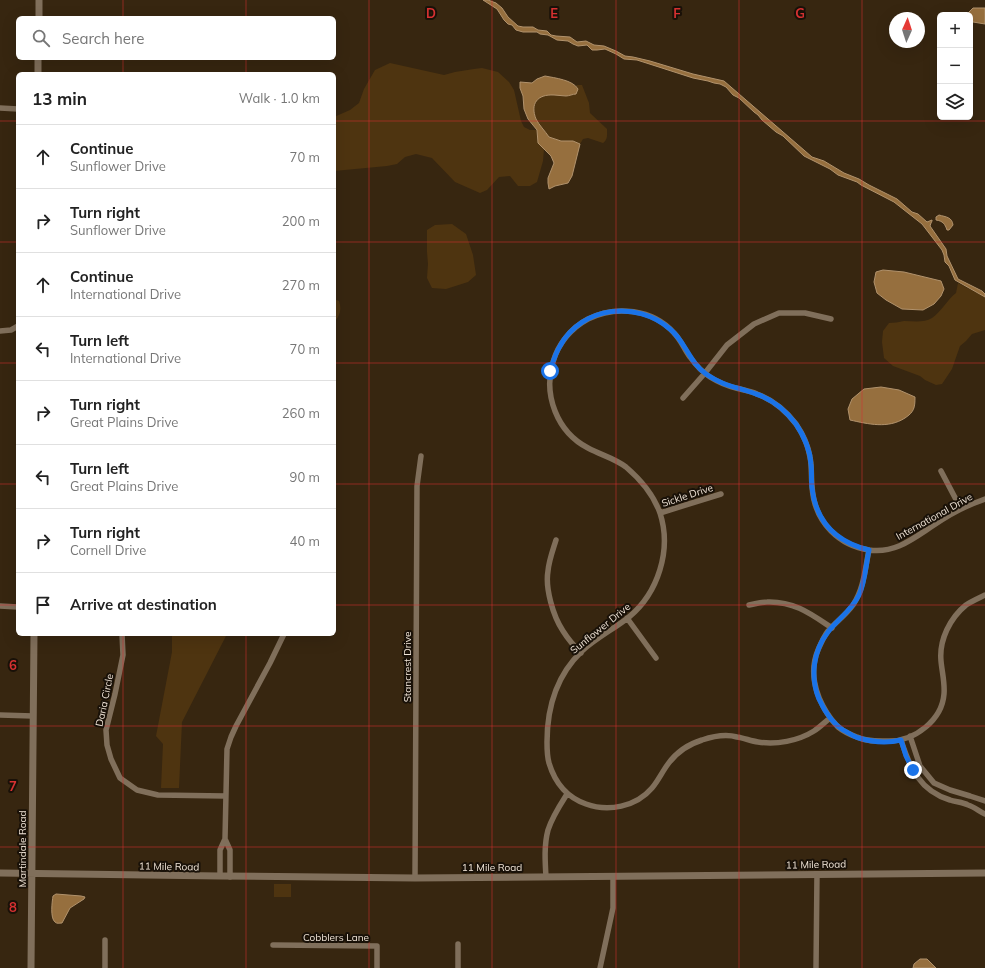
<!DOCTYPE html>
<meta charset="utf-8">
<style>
:root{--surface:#fff;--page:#f2f2f2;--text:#222;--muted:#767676;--line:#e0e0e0}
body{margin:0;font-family:Mulish,sans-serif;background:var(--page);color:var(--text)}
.controls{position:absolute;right:12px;top:12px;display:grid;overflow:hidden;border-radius:6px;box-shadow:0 4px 16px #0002}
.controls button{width:36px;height:36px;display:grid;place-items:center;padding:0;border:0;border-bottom:1px solid var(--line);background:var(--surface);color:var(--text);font:20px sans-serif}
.compass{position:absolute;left:889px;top:12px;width:36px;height:36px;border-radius:50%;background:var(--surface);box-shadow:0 4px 16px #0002;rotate:3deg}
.stop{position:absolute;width:12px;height:12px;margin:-9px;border:3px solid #1a73e8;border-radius:50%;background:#fff}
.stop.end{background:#1a73e8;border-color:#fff;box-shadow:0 1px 4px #0008}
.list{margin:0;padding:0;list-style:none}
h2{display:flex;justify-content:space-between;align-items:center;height:52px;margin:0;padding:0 16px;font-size:17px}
h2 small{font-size:13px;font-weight:400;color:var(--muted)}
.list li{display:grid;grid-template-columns:26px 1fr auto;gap:12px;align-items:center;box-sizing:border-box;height:64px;padding:0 16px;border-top:1px solid var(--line)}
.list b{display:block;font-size:15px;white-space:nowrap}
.list p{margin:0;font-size:13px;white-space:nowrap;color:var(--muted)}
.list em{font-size:13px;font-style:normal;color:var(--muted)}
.icon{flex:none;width:22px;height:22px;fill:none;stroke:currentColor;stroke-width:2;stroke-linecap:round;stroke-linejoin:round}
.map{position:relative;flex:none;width:985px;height:968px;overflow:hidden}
.search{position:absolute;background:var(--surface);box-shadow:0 4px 16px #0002;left:16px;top:16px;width:320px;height:44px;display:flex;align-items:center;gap:10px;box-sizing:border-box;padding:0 14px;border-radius:6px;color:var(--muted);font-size:15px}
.panel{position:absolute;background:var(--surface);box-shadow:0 4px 16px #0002;left:16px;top:72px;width:320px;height:564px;border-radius:6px}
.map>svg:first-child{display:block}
.green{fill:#4e3410}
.water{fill:#966f3e;stroke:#b1926c}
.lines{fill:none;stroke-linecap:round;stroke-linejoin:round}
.minor{stroke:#806f5b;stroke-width:5.5}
.tertiary{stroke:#806f5b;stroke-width:7}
.route{stroke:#1a73e8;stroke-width:5}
.grid{fill:none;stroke:#d73131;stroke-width:1;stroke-opacity:0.55}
.labels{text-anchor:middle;stroke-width:4;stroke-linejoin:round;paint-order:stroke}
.street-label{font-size:10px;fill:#f1e5d8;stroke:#191108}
.grid-label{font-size:13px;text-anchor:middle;font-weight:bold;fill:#d73131;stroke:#191108;stroke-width:4;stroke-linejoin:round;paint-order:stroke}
</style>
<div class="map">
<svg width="985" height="968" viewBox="0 0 985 968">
<rect width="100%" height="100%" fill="#372610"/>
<!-- green -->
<path class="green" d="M390,63L444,75L455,72L474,69L482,68L498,72L509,82L514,90L521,121L524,127L530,130H537L538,143L544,148L543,161L537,182L530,186H518L510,176L499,177L487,190L480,193L455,182L432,158L416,154L405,157L397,164L387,166L334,171V117L350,110L359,103L364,89L375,70Z
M576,85H582L589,103L590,113L607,129C607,135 608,139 603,143L588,138L583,139L580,144L573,141H561L549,137C545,131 539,125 536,119C530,104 537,94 554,95C558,95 562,96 566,96C569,96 573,94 575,94L578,89Z
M452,224L466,234L473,255L476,275L468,282L446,289L432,288L427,278L428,264L427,252V230L435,225Z
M958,283L985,297V330L972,334L966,341L960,346L952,369L942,384L936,385L925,380L920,376L893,366L884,358L882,342L883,331L889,323C894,323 899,322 904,321C913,321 924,323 932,318C941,312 947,300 956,293Z
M334,299L339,301C342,309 340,316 334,322Z
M172,634H227L182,722L179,788H161L163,744L156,736L172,652Z
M274,884H291V897H274Z"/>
<!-- water -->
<path class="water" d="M483,0H488L496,3L502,8L508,17L518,26L523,27H533L538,30L547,31L551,35L556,36L570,37L577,42L586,41L594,45L604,46L616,51L625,56L633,57L650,61L693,74L724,81L812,157L824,161L844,173L859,179L869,185L897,199L912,212L918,214L927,222L932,220V221L931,223L930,226L946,249L947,256L958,279L982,291L985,294V297L955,280L949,266L945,262L944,255L942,250L922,224L894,202L861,185L857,182L838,175L830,169L804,156L783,136L776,132L762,120L758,115L754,112L739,98L733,95L726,87L720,84L714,83L708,81L693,78L637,60L624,59L616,54L605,49L597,50H592L587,45L578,46L573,44L568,41L557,40L548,35L540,34L537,32H523L516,30L512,25L508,24L504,20L497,9Z
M973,8H985V24L973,22L970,21V15H966Z
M545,76C555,78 573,80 578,89L576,94C573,94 569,96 566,96C562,96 558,95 554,95C537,94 530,104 536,119C539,125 545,131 549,137L561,141H573L580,144L572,176L568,183L555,186L549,189L548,183V178L554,163L551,156L538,143L537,130L528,119L524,109L523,96L520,88V82L532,83L537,79Z
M939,215C946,217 952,217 953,225L949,230H947C945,224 943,221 936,220V217Z
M883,270L904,272L941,281L944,289L941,296L934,304L923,310L902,309L886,300L877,293L874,282L876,272Z
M881,387L899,390L915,397C915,408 914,412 905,418C888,429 868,424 850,420L848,409L852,399L864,389Z
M56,894L81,896L85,897L84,899L70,908L62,923C59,923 57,924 55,922C50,918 52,902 53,896Z
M920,959H927L936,968H913L914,964Z"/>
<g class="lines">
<!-- minor -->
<path class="minor" d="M0,108L18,109
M0,331L11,330L18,326
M683,398L705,373L727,345L754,324L779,313H805L831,319
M941,471L961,509
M660,513L721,494
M556,540C553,550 549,560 548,571C545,588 553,616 563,631C568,639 574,646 581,653
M869,550C865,569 864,588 853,605C846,615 836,622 828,631C824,636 821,643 818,650C809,671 815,694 827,713C830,718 834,723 838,727C843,731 851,735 857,737C867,742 879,741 889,741C915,741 942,720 944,694C945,683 942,672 941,661C939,640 950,618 966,605C972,601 979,598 985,595
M749,605C755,604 761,602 767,602C794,601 811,614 832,628
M0,606L18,607
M627,618L656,658
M122,634L123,655L115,694L106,730L107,745L111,759L120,778L137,790L158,795L225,796
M0,715L33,716
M830,718C825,722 819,728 814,731C798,741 776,745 758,742C751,741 744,738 737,737C726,734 714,736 702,740C689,744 676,753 668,764C662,772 658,781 652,788C636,807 608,812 586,804C566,797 555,783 549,763C547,756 547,749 547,742C547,708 557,675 582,651C596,638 614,629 629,617C658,593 672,550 660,513C654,496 640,479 626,467C614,458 601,455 588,448C557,432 543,395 553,362C558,344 571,328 588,319C616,305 653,309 674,333C681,340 684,349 690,357C695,364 702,372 710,377C718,382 727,386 736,388C743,390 750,391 757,394C773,400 786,411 796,424C803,434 808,445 810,457C812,467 811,476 812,486C813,503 819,519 831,531C841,541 855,548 869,550C895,554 914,538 934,525C950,514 967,505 985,499
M910,736L920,766L934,783L950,790L970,796L985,801
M901,740C910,768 920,791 950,800C956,802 963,802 968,805C974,807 979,811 985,814
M220,876V850L225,839
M230,877V850L225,839L227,749L231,737L236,726L270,663L284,634
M546,877C545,861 544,845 548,830C552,817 560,805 567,794
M415,878L417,486L421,456
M273,945L377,946V968
M105,968V940
M458,968V944
M600,968L613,908V876
M816,968L817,874"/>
<!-- tertiary -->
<path class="tertiary" d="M39,18V0
M38,74V58
M0,873L220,876L415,878L985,873
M31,968L34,634"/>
</g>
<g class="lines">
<!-- route -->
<path class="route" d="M550,371C553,362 555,354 560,346C582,306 637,300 670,329C685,341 689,362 706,374C723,386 737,387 756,394C772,399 786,411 796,424C804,436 810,450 811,464C812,472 811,480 812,488C816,522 836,542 869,550C866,564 865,583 859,595C852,610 838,619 828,632C813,651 810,677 819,699C824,710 832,723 843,730C848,732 854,737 859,738C872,742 888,743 901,740L906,756L913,770"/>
</g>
<!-- grid -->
<path class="grid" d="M123,0V18M246,0V18M369,0V968M492,0V968M616,0V968M739,0V968M862,0V968M123,58V74M246,58V74M0,121H18M334,121H985M0,242H18M334,242H985M0,363H18M334,363H985M0,484H18M334,484H985M0,605H18M334,605H985M123,634V968M246,634V968M0,726H985M0,847H985"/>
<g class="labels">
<!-- street labels -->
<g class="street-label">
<text transform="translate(687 495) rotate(-18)" y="4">Sickle Drive</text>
<text transform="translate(934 516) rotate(-29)" y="4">International Drive</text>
<text transform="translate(600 628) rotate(-39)" y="4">Sunflower Drive</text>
<text transform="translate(407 667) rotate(-90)" y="4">Stancrest Drive</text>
<text transform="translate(104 700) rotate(-78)" y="4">Daria Circle</text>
<text transform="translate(22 849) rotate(-90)" y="4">Martindale Road</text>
<text transform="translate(816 864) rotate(-1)" y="4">11 Mile Road</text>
<text transform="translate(169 866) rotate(1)" y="4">11 Mile Road</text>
<text x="492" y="871">11 Mile Road</text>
<text x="336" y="941">Cobblers Lane</text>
</g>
</g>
<g class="grid-label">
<text x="431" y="18">D</text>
<text x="554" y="18">E</text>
<text x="677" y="18">F</text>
<text x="800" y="18">G</text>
<text x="13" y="670">6</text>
<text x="13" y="791">7</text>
<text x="13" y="912">8</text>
</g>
</svg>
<div class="controls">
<button>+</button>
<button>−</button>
<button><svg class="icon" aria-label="layers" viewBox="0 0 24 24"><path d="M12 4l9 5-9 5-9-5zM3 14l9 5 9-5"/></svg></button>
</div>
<svg class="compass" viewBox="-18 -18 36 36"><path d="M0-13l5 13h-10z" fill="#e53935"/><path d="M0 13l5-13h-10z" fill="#767676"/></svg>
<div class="stop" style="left:550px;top:371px"></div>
<div class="stop end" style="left:913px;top:770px"></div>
<div class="search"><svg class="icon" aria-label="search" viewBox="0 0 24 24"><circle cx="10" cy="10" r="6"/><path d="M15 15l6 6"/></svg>Search here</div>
<section class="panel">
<h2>13 min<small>Walk · 1.0 km</small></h2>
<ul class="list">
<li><svg class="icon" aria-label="ahead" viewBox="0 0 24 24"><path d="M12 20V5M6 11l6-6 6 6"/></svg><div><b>Continue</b><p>Sunflower Drive</p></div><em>70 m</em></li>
<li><svg class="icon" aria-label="right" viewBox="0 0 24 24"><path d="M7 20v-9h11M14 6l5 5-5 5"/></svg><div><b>Turn right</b><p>Sunflower Drive</p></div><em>200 m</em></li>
<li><svg class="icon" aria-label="ahead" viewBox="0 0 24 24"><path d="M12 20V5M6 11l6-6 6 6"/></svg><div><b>Continue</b><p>International Drive</p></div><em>270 m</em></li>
<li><svg class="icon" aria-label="left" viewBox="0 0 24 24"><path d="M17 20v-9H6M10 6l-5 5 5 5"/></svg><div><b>Turn left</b><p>International Drive</p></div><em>70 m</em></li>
<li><svg class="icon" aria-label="right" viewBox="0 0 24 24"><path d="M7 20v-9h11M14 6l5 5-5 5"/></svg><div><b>Turn right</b><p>Great Plains Drive</p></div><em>260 m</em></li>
<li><svg class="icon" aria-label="left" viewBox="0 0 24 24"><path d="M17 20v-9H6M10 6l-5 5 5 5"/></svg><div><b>Turn left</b><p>Great Plains Drive</p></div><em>90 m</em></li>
<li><svg class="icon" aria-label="right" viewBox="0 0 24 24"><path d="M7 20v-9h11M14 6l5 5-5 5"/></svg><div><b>Turn right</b><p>Cornell Drive</p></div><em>40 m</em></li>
<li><svg class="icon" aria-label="arrive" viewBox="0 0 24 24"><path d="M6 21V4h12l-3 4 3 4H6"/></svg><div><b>Arrive at destination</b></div></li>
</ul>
</section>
</div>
